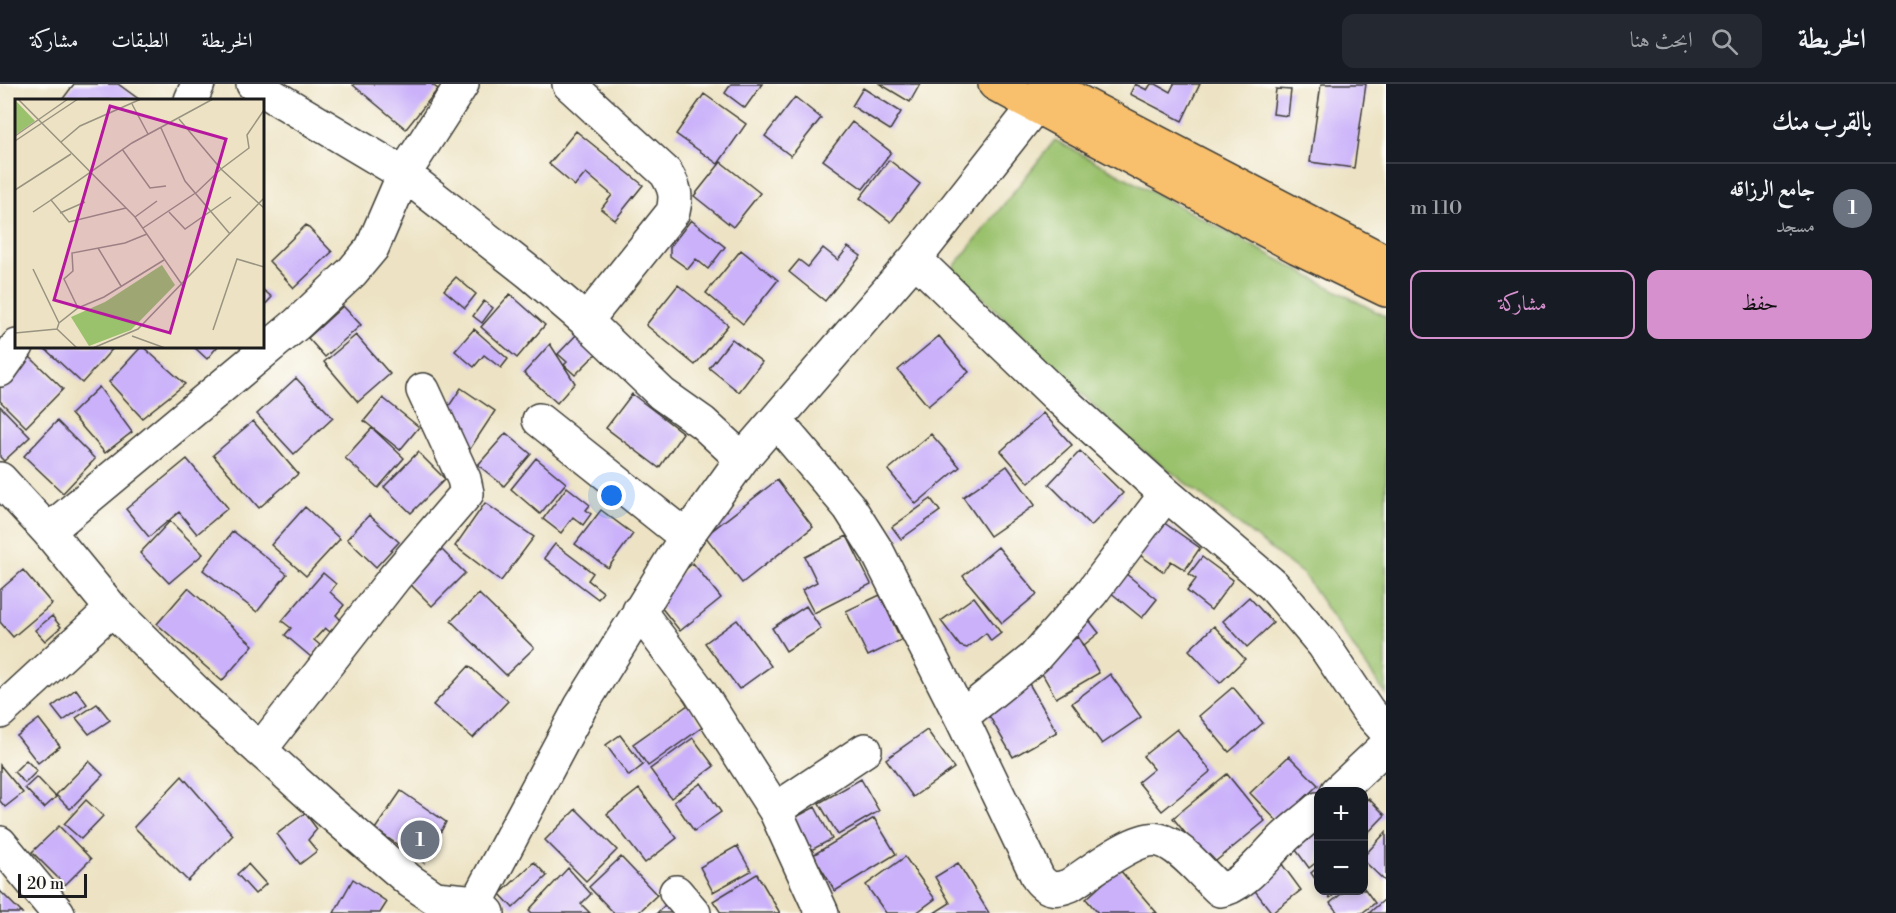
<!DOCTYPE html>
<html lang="ar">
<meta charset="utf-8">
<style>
:root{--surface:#171b24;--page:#242831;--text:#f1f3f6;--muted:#9ea1a6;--line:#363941;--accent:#d690ce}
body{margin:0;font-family:"Libre Bodoni",Amiri,serif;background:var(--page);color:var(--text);direction:rtl}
.controls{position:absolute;right:18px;bottom:18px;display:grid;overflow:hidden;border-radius:12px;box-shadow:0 3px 9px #0003}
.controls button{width:54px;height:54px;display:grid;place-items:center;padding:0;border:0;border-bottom:2px solid var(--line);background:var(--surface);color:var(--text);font:30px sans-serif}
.scale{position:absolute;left:18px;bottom:15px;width:69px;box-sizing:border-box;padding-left:6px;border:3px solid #1c1c1c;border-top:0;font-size:16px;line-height:21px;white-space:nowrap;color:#1c1c1c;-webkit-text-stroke:4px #fdfcf7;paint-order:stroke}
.you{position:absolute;left:612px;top:412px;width:21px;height:21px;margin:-15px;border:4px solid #fff;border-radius:50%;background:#1a73e8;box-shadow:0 0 0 9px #1a73e833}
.badge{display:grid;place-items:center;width:39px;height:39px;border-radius:50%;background:var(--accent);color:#fff;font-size:20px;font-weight:700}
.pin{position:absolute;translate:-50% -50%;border:3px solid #fff;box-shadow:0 2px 6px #0006}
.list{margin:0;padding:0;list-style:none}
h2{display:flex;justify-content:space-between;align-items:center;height:78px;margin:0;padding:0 24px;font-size:26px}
h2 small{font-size:20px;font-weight:400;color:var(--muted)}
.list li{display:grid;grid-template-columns:39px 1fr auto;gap:18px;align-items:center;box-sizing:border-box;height:90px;padding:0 24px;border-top:2px solid var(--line)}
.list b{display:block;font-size:22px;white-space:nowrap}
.list p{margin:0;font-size:20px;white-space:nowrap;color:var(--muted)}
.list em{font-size:20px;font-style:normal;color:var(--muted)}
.actions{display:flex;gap:12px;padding:18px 24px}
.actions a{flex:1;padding:14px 0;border:2px solid var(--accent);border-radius:12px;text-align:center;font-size:21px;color:var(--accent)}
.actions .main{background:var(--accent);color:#111}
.icon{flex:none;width:33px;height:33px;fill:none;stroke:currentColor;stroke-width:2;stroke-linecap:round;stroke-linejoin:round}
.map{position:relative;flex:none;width:1386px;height:829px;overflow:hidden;direction:ltr}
header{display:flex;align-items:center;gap:36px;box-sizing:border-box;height:84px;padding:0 30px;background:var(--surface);border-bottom:2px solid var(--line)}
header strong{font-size:28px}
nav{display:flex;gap:33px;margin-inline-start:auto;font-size:21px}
.search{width:420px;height:54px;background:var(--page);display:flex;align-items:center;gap:15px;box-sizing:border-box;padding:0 21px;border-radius:12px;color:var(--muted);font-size:22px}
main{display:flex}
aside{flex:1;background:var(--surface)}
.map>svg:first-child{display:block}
.green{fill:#9ac16c;stroke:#5b6e44;stroke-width:1.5}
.building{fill:#cab1fa}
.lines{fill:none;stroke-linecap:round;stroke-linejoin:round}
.minor-casing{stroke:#3b3a35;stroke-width:36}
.major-casing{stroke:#3b3a35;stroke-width:36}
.minor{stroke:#fff;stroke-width:33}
.major{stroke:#f8bf6c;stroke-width:33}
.inset-road{fill:none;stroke:#999381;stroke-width:1.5}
.view{fill:#b5179e;fill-opacity:0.15;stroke:#b5179e;stroke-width:3}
.inset-edge{fill:none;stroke:#1c1c1c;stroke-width:3}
</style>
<header>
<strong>الخريطة</strong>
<div class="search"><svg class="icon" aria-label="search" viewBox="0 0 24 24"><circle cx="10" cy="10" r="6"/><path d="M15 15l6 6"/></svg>ابحث هنا</div>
<nav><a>الخريطة</a><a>الطبقات</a><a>مشاركة</a></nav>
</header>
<main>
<aside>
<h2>بالقرب منك<small></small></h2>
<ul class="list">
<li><span class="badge" style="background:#6b7280">1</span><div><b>جامع الرزاقه</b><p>مسجد</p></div><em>110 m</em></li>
</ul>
<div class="actions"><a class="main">حفظ</a><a>مشاركة</a></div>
</aside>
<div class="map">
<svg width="1386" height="829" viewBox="0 0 1386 829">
<rect width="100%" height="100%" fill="#fdfcf7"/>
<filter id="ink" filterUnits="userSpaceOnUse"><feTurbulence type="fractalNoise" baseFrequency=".0167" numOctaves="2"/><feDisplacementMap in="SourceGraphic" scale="12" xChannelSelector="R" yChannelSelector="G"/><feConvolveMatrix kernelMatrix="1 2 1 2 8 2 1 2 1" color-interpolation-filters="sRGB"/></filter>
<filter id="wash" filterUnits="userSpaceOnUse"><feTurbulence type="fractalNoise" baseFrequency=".008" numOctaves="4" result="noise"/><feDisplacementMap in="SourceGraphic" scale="24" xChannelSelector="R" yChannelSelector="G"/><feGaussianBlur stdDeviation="1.35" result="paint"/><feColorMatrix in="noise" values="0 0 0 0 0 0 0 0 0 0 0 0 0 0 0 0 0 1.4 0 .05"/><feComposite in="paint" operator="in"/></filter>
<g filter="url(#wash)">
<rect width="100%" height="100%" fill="#ede3c4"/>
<!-- green -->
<path class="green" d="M1055,56L1386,233V611L1303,490L1126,353L953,184Z"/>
<g id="blocks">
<!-- building -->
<path class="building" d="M74,0H118L140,16H62Z
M354,0H431L438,5L406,45L353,1Z
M731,0H762L745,24L725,9Z
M880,0H920L910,18Z
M1135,0L1147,6L1151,0H1156L1170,8L1174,0H1200L1182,37L1130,10Z
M1321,0H1366L1354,84L1310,78Z
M863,4L901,28L890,46L852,22Z
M1276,5L1291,6L1288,32L1273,30Z
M704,10L746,40L718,80L676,50Z
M795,13L821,34L791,72L765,52Z
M852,38L891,68L863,105L823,76Z
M576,47L643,101L615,136L601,125L612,111L586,89L575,102L549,80Z
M889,76L920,100L891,138L860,114Z
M721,78L760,109L733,143L694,112Z
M691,136L725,163L708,185L696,175L688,185L670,172V163Z
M306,141L332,168L294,204L269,177Z
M848,163L861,172L825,217L789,188L799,176L808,183L823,164L838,176Z
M741,166L778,196L743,240L706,209Z
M456,193L476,210L465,224L444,206Z
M678,201L728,241L695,281L646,241Z
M262,205L272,213L262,224Z
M510,210L545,241L517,274L481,243Z
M484,217L493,224L482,239L473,232Z
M343,222L361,241L325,273L308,254Z
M474,245L508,275L501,284L484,271L474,283L455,267Z
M578,249L598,268L575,291L564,281L567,278L558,270Z
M356,251L390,290L358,318L324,278Z
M939,252L969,288L928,322L898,286Z
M732,255L762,278L739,308L709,284Z
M550,260L575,299L557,319L524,289Z
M42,262H115L82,299Z
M142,262L185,300L142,334L109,298Z
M193,262H218L207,275Z
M29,272L63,305L26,343L0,317V302Z
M296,294L333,334L294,370L257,330Z
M99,303L132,348L105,369L71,330Z
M461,304L495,327L470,365L457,356L445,328Z
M632,310L683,349L659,384L606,344Z
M383,314L419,343L400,366L364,337Z
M0,322L30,353L4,377L0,373Z
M1043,329L1072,361L1029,399L1001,367Z
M57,337L95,375L63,409L24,372Z
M253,337L298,390L259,424L213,371Z
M372,344L404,374L378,404L345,374Z
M506,349L531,370L504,402L478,381Z
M931,350L960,383L916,420L888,386Z
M1080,367L1123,409L1091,442L1049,400Z
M418,368L445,395L411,429L384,403Z
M536,374L566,399L540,430L511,405Z
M187,375L228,424L197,450L179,428L149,453L126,425Z
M1007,382L1035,421L990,452L963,413Z
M777,396L813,443L742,499L705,452Z
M567,403L590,421L586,426L591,430L583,441L573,433L561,449L543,435Z
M931,415L940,427L901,455L892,443Z
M485,419L534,453L501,497L455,462Z
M305,423L340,455L306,492L271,461Z
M601,426L633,450L608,484L575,460Z
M369,431L399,458L376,483L347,455Z
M1160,436L1200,464L1185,486L1171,477L1164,488L1137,469Z
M170,437L203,470L169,499L140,469Z
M233,447L287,490L257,528L203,486Z
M847,452L871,500L814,529L802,506L817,498L805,473Z
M435,459L465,489L432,522L402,492Z
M555,460L593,489L588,496L603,508L598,515L544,474Z
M998,463L1037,510L1002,539L963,492Z
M1202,473L1233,496L1211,526L1187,507L1196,495L1189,490Z
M693,479L721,514L680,547L653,513Z
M23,486L52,520L13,553L0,538V506Z
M323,489L336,500L330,508L344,521L336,531L341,536L330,548L325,544L314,556L320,561L311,573L285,551L291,544L282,537Z
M1125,489L1157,515L1142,534L1110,508Z
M188,504L253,561L222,597L157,540Z
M479,510L534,564L506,591L451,537Z
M880,511L901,556L868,572L846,527Z
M974,513L1001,549L991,557L986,549L967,564L960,562L941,537Z
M1249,513L1273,539L1247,563L1223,537Z
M806,522L821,545L786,567L772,544Z
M1082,527L1099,549L1084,561L1067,538Z
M52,532L61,543L45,557L35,546Z
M737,536L771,582L739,605L705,559Z
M1214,542L1245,575L1220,599L1189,566Z
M1078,553L1099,589L1056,614L1035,577Z
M469,582L508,617L473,654L433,621Z
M1110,590L1141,633L1102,660L1072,619Z
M1024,591L1057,648L1013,673L981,618Z
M1233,603L1263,639L1229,668L1199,632Z
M76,605L87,620L63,637L52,623Z
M97,620L110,636L89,650L76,634Z
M688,621L704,642L648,682L633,660Z
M39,635L60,662L38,679L17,652Z
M1177,645L1211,687L1162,727L1138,698L1154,685L1143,672Z
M927,646L954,684L913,713L886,675Z
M620,651L643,681L629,692L606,661Z
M693,654L714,682L671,714L650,685Z
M1289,672L1318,701L1279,739L1250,709Z
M26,676L37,687L25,699L14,688Z
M89,677L103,691L70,725L56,711Z
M0,681L23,709L5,723L0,717Z
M1227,690L1265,737L1211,781L1173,734Z
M182,692L233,751L188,797L134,743Z
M37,693L56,713L44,724L25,704Z
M861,695L879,727L838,751L819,719Z
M701,699L721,728L694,747L674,718Z
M639,705L677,754L645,779L607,730Z
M401,707L446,738L424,779L375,745Z
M1368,714L1385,731L1364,753V719Z
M86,716L103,732L81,755L64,740Z
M815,723L832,755L802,771L785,739Z
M576,725L617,766L586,797L545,756Z
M305,729L317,745L308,756L317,767L300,780L277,750Z
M874,734L896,770L835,807L813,771Z
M1318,741V777L1309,784L1288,755Z
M59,742L91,775L65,801L32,768Z
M1386,748V798L1364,777V772Z
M737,762L751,787L713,808L700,783Z
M1276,772L1301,806L1272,829L1246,795Z
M621,773L657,811L638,829H614L589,803Z
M905,773L935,815L916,829H886L866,801Z
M534,778L547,792L513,824L500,810Z
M958,779L989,829H934L950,819L935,793Z
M248,780L266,800L255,810L237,790Z
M1318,783V799L1311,789Z
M568,784L591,810L581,820L590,829H532L529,826Z
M1119,785L1157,829H1098L1086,815Z
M757,790L780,829H721L713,817Z
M353,795L387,818L380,829H334Z
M1364,804L1375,819L1362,829H1338L1330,819L1346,806H1364Z
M1324,806H1340L1330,814Z
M0,807L22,829H0Z
M1384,816L1386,819V829H1369Z
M666,820L675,829H657Z"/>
</g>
</g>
<g filter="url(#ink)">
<use href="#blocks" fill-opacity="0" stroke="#3b3a35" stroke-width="1.5"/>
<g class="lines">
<defs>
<path id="minor" d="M253,0L404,90L530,189L586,237L662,310L703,339L742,375
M569,0L666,89C675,104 677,111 673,128L586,237
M191,16L198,0
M915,175L1056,311L1166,410L1273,501L1323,560L1368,627L1386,647
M0,286L17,262
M539,336L686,453
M776,337L849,423L877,467L961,633L1038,794C1047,806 1056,807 1070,801C1089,789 1136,751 1159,756C1180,760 1204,792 1220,806C1242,804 1266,771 1282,756C1293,745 1307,735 1318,725
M0,395L48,447L112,525L200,612L326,725L410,797L435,814L477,818L488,829
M48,447L297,240L352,188L372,164L404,90L462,0
M639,527L699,607L775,726L822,829
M0,628L112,525
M961,633L1034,574L1092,508L1166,410
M260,666L395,493L467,409L464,395L423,306
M1337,708L1386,662
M775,726L865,666
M0,759L58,829
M676,808L694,829
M471,829L581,622L686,453L742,375L915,175L1050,3"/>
<path id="major" d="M995,0L1297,163L1386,206
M1045,0L1386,178"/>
</defs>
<!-- minor casing -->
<use href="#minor" class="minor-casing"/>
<!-- major casing -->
<use href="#major" class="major-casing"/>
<!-- minor -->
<use href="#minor" class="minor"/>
<!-- major -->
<use href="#major" class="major"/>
</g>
</g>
<!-- overview -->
<g transform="translate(15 15)">
<rect width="249" height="249" fill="#ede3c4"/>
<path d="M0,1L20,22L0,36ZM147,166L160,186L116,231L74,247L56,218L90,203Z" fill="#9ac16c"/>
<path class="inset-road" d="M3,0L120,118L168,187M117,5L133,35M249,11L232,36L234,49L206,70L249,109M146,29L170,82L215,135M0,37L53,0M0,42L63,0M46,43L65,27L126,0M107,50L135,89L151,87M0,91L56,55M111,109L54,123L36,101L117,44L198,0M18,113L36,101M154,113L170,130L216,98M45,114L70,103M120,118L142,102M128,129L182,93L206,70L164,20M83,149L106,187M18,170L44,224M63,209L49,180L58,172L57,154L110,144L132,135M198,231L222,160L249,168M0,234L42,230M117,237L150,249M62,249L42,230L44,224L63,209L89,198L149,161M78,249L123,230L249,99"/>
<path class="view" d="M95,7L211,40L155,234L39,201Z"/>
<rect width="249" height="249" class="inset-edge"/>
</g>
</svg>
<div class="controls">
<button>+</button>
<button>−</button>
</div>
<div class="scale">20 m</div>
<div class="you"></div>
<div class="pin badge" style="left:420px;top:756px;background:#6b7280">1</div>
</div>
</main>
